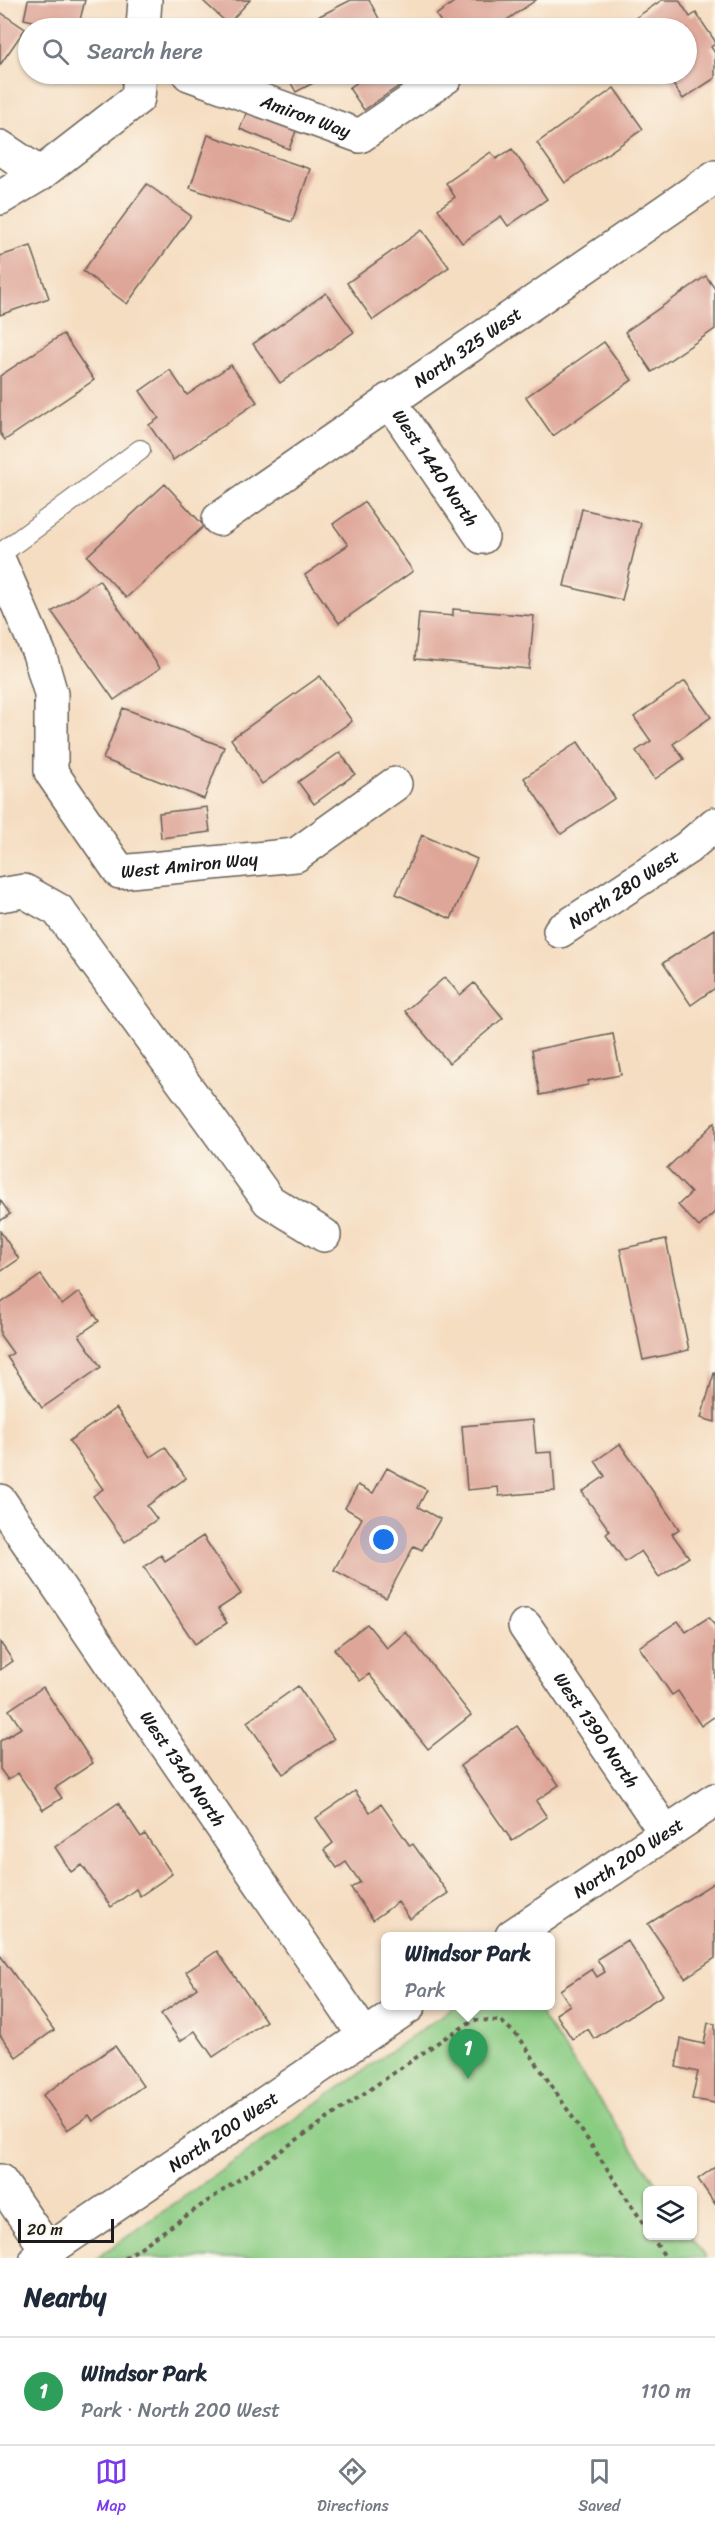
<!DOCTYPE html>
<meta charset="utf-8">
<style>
:root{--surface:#fff;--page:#f6f6f7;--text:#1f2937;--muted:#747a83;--line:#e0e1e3;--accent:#7c3aed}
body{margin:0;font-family:Sriracha,sans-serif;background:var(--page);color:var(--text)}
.controls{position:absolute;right:18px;bottom:18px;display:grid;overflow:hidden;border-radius:9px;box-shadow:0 2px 4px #0004}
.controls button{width:54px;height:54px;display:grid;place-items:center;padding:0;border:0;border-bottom:2px solid var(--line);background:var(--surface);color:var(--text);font:30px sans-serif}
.scale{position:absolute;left:18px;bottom:15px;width:96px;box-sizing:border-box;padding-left:6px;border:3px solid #1c1c1c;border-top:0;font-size:16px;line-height:21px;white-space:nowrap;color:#1c1c1c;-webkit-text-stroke:4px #fbf7ec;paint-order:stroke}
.you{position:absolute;left:384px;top:1540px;width:21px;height:21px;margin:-15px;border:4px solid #fff;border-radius:50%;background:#1a73e8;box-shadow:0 0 0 9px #1a73e833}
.badge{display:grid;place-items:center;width:39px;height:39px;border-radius:50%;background:var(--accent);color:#fff;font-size:20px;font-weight:700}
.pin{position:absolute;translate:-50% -50px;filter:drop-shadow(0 2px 3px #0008)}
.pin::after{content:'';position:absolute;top:32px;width:21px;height:18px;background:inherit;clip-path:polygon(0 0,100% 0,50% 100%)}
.popup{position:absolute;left:381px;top:1932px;width:174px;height:78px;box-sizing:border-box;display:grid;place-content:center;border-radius:9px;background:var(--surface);filter:drop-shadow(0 2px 4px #0005);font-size:20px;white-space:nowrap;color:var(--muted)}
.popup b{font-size:22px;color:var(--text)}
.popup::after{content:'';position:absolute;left:50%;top:100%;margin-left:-12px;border:12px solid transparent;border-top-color:var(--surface)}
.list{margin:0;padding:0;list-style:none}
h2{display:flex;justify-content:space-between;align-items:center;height:78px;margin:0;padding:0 24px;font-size:26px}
h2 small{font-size:20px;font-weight:400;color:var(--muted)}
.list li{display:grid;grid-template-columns:39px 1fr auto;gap:18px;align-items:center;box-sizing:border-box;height:108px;padding:0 24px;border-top:2px solid var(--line)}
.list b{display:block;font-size:22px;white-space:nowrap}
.list p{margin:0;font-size:20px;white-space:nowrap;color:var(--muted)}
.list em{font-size:20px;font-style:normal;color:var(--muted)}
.icon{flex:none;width:33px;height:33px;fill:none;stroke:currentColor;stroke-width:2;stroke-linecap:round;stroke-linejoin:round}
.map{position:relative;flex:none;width:715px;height:2258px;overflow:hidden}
.search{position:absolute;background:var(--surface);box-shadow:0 2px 4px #0004;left:18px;right:18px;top:18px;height:66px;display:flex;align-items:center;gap:15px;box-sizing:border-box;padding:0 21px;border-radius:33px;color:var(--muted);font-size:22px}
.sheet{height:186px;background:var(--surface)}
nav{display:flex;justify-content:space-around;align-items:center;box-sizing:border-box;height:84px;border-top:2px solid var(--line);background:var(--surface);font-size:16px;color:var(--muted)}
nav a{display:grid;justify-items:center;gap:3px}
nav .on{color:var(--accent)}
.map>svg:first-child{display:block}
.green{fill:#8bcc83;stroke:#547450;stroke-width:1.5}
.building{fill:#dea698}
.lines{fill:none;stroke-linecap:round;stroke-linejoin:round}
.service-casing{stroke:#686056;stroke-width:22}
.minor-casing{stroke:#686056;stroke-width:36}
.path{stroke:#686056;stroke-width:4;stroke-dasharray:4.5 4.5;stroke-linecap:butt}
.service{stroke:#fff;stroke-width:20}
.minor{stroke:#fff;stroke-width:33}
.labels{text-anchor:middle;stroke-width:4.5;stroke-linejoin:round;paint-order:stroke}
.street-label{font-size:18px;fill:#1c1c1c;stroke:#fbf7ec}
</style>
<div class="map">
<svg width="715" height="2258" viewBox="0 0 715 2258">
<rect width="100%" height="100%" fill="#fbf7ec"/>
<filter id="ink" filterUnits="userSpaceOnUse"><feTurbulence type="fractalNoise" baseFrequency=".0167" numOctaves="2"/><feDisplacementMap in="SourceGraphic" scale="12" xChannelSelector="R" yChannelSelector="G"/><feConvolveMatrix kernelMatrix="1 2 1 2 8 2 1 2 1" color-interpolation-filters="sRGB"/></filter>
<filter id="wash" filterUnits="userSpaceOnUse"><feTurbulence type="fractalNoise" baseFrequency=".008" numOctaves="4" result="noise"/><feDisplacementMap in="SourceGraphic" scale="24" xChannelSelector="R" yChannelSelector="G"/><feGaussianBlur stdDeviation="1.35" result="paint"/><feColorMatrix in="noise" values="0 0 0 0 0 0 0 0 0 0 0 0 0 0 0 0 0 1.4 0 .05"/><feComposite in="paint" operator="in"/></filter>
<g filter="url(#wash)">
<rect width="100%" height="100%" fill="#f5ddc1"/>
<!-- green -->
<path class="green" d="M455,2006H535L661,2190H648V2236H691L706,2258H97Z"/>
<g id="blocks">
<!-- building -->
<path class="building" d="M28,0H85L78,28H63L24,19Z
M202,0H250L228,24Z
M351,0H369L384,28H296Z
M457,0H536L495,28H445L436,15Z
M662,0H679L690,17L696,13L715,41V44L711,47L715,53V78L683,99L666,74H686V28H636L631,21Z
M0,12L25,29L0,65Z
M286,74H330L296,92Z
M370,74H405L409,79L364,110L349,88Z
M614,88L643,129L565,183L537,143Z
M249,106L298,126L289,149L240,129Z
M208,135L310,169L292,222L190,188Z
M512,149L547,199L508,226L501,216L462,243L438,209L455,197L446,183L491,152L496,159Z
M147,184L191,216L127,304L83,271Z
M422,230L449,267L373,320L347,283Z
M31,246L49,298L0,315V256Z
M706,276L715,289V329L652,372L625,332Z
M326,293L354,332L280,383L253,344Z
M63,334L94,380L5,440L0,433V376Z
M604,342L632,380L553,436L526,397Z
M231,365L257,402L173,460L149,425L159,418L140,391L170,370L187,395Z
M165,484L204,526L126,598L87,556Z
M364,502L413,571L339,623L305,575L348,545L333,524Z
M582,509L641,523L622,600L564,586Z
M99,580L160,668L114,700L52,612Z
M453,609L534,616L529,669L415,659L419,613L453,616Z
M320,676L352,721L262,784L231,739Z
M685,681L711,717L673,744L684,759L655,779L636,751L651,741L634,717Z
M123,708L224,747L204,799L103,759Z
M578,742L615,798L561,834L524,778Z
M340,752L355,774L314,804L298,782Z
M207,807L210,832L161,838L159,813Z
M422,835L477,859L451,919L396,894Z
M715,929V988L691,1005L663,963Z
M445,977L460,995L474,983L503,1018L449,1063L405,1011Z
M613,1034L621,1075L588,1081V1085L540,1095L532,1050Z
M715,1122V1212L699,1227L678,1205L691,1193L667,1168Z
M0,1200L10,1214L0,1221Z
M0,1231L19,1259L0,1272Z
M666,1239L689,1350L643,1360L620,1249Z
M41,1275L62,1305L79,1292L99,1321L79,1335L101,1367L42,1408L7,1357L13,1353L0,1335V1304Z
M714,1373H715V1422L701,1418Z
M116,1408L150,1457L165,1447L186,1478L147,1506L157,1519L125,1542L93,1496L103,1489L69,1441Z
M533,1420L536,1453L552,1452L555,1491L499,1496L498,1487L467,1490L462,1426Z
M620,1444L679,1529L672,1534L689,1557L659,1577L641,1551L625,1562L606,1534L610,1531L582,1492L605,1476L595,1461Z
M387,1468L427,1490L418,1507L440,1519L422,1550L414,1546L386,1598L334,1570L362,1518L345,1508L358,1485L373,1493Z
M203,1536L241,1594L218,1609L227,1623L195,1644L144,1567L161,1555L165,1561Z
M709,1617L715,1626V1716L701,1726L678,1691L672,1695L639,1647L678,1621L686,1632Z
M367,1624L387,1648L406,1632L471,1715L428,1749L369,1674L360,1681L334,1649Z
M0,1642L13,1661L0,1670Z
M298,1686L334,1739L283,1774L247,1722Z
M43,1687L93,1763L55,1788L62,1798L43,1810L18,1773L8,1780L0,1769V1741L21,1728L9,1710Z
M517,1726L559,1785L536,1801L547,1817L512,1841L460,1766Z
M355,1791L370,1812L381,1804L410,1846L413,1844L448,1893L410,1919L398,1902L373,1920L351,1888L360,1882L346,1862L337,1868L324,1850L333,1843L316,1818Z
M118,1803L141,1837L145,1834L172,1874L140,1896L136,1889L111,1907L82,1865L71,1872L55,1847Z
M715,1882V1958L685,1978L648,1924Z
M627,1940L663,1995L594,2039L588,2029L572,2039L556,2014L570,2005L560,1990L592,1969L597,1977L605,1972L597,1959Z
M217,1951L266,2021L213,2057L195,2031L180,2041L161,2014L197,1988L186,1972Z
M0,1955L54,2030L16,2057L0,2035Z
M708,2023L715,2024V2103L692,2099L698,2072L676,2067L681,2039L704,2044Z
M115,2046L143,2086L93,2121L89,2115L67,2130L43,2095Z
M715,2167V2204L698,2179Z"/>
</g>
</g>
<g filter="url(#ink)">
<use href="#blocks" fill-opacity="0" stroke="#686056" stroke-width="1.5"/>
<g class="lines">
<defs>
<path id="service" d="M0,554L140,450"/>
<g id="minor">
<path d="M143,28L145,0"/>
<path id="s1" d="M189,74L360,136L446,77"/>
<path d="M0,147L40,174"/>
<path d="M0,198L40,174L138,98L140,74"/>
<path id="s2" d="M389,400L482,537"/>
<path id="s3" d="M219,519L715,177"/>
<path id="s4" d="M0,563L39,653L51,694V772L120,872L296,855L395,784"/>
<path d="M0,895L24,891L58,910L269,1201L324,1235"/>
<path id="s5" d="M560,931L687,848L715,824"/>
<path id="s6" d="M0,1501L364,2035"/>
<path id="s7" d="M525,1626L666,1833"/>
<path id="s8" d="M512,1936L715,1800"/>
<path d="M0,2181L48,2251"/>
<path id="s9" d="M37,2258L409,2006"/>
</g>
</defs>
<!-- service casing -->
<use href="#service" class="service-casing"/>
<!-- minor casing -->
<use href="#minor" class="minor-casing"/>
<!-- path -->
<path class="path" d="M651,2236L666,2258
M125,2258L446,2037L475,2020L501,2021L519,2037L648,2230"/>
<!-- service -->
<use href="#service" class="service"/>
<!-- minor -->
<use href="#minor" class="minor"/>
</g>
</g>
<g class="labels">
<!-- street labels -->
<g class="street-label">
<text dy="6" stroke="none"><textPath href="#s1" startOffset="124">Amiron Way</textPath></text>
<text dy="6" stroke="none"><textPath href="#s3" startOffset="302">North 325 West</textPath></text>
<text dy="6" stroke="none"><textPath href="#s2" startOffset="82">West 1440 North</textPath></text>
<text dy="6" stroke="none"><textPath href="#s4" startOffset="410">West Amiron Way</textPath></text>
<text dy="6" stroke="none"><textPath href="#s5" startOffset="76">North 280 West</textPath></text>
<text dy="6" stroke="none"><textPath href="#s7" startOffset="126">West 1390 North</textPath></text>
<text dy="6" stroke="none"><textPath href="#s6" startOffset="324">West 1340 North</textPath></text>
<text dy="6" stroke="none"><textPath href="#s8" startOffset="140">North 200 West</textPath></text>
<text dy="6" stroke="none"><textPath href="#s9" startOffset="225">North 200 West</textPath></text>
</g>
</g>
</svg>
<div class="controls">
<button><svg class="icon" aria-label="layers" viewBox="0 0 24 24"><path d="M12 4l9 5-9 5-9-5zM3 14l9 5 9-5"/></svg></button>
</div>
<div class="scale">20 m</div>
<div class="you"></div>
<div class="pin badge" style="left:468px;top:2079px;background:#2e9e5b">1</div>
<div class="popup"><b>Windsor Park</b>Park</div>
<div class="search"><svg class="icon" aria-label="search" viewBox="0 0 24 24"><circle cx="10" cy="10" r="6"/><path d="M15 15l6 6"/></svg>Search here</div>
</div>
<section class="sheet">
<h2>Nearby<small></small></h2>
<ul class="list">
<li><span class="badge" style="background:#2e9e5b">1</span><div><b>Windsor Park</b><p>Park · North 200 West</p></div><em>110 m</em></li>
</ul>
</section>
<nav>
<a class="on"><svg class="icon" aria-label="map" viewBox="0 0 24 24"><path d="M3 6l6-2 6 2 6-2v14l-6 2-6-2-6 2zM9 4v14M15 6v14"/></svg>Map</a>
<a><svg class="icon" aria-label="directions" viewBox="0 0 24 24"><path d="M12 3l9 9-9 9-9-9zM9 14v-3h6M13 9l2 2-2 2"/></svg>Directions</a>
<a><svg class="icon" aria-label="saved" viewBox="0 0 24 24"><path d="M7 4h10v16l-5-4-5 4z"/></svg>Saved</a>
</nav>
